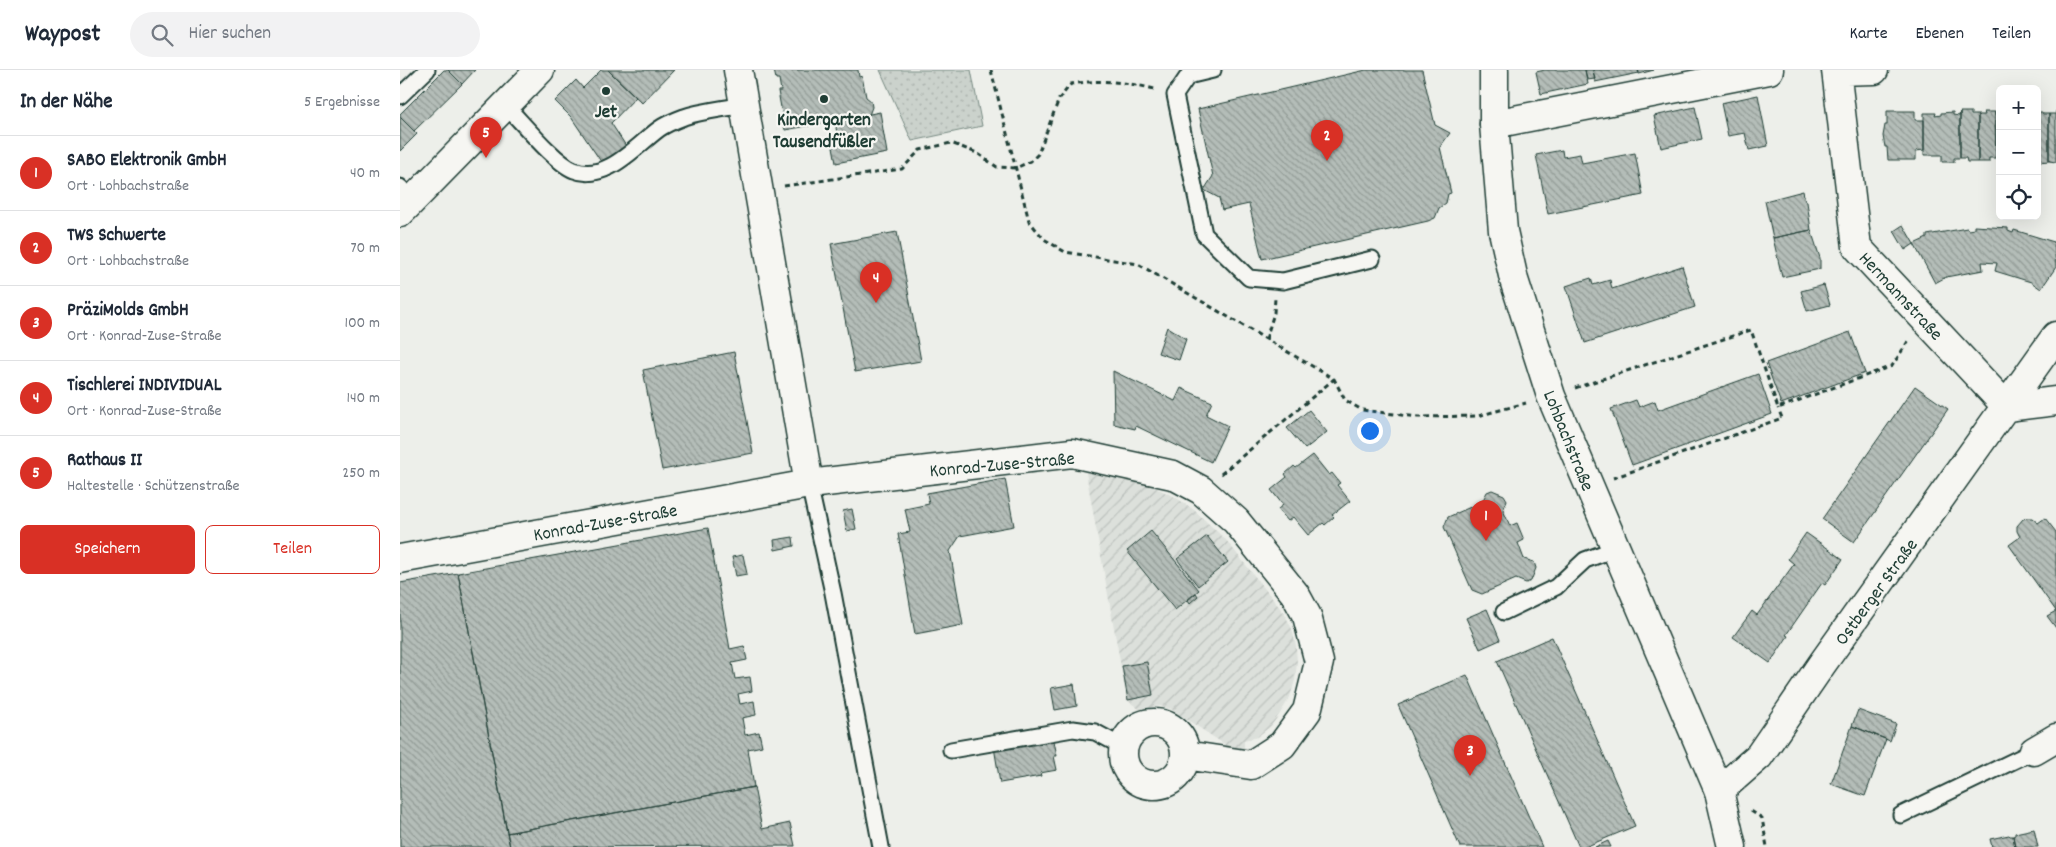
<!DOCTYPE html>
<html lang="de">
<meta charset="utf-8">
<style>
:root{--surface:#fff;--page:#f2f2f3;--text:#1f2937;--muted:#747a83;--line:#e0e1e3;--accent:#d93025}
body{margin:0;font-family:Dekko,sans-serif;background:var(--page);color:var(--text)}
.controls{position:absolute;right:15px;top:15px;display:grid;overflow:hidden;border-radius:8px;box-shadow:0 5px 20px #0002}
.controls button{width:45px;height:45px;display:grid;place-items:center;padding:0;border:0;border-bottom:1px solid var(--line);background:var(--surface);color:var(--text);font:25px sans-serif}
.you{position:absolute;left:969px;top:360px;width:18px;height:18px;margin:-12px;border:4px solid #fff;border-radius:50%;background:#1a73e8;box-shadow:0 0 0 8px #1a73e833}
.badge{display:grid;place-items:center;width:32px;height:32px;border-radius:50%;background:var(--accent);color:#fff;font-size:16px;font-weight:700}
.pin{position:absolute;translate:-50% -41px;filter:drop-shadow(0 1px 2px #0008)}
.pin::after{content:'';position:absolute;top:26px;width:18px;height:15px;background:inherit;clip-path:polygon(0 0,100% 0,50% 100%)}
.list{margin:0;padding:0;list-style:none}
h2{display:flex;justify-content:space-between;align-items:center;height:65px;margin:0;padding:0 20px;font-size:21px}
h2 small{font-size:16px;font-weight:400;color:var(--muted)}
.list li{display:grid;grid-template-columns:32px 1fr auto;gap:15px;align-items:center;box-sizing:border-box;height:75px;padding:0 20px;border-top:1px solid var(--line)}
.list b{display:block;font-size:19px;white-space:nowrap}
.list p{margin:0;font-size:16px;white-space:nowrap;color:var(--muted)}
.list em{font-size:16px;font-style:normal;color:var(--muted)}
.actions{display:flex;gap:10px;padding:15px 20px}
.actions a{flex:1;padding:11px 0;border:1px solid var(--accent);border-radius:8px;text-align:center;font-size:18px;color:var(--accent)}
.actions .main{background:var(--accent);color:#fff}
.icon{flex:none;width:28px;height:28px;fill:none;stroke:currentColor;stroke-width:2;stroke-linecap:round;stroke-linejoin:round}
.map{position:relative;flex:none;width:1656px;height:777px;overflow:hidden}
header{display:flex;align-items:center;gap:30px;box-sizing:border-box;height:70px;padding:0 25px;background:var(--surface);border-bottom:1px solid var(--line)}
header strong{font-size:24px}
nav{display:flex;gap:28px;margin-inline-start:auto;font-size:18px}
.search{width:350px;height:45px;background:var(--page);display:flex;align-items:center;gap:12px;box-sizing:border-box;padding:0 18px;border-radius:28px;color:var(--muted);font-size:19px}
main{display:flex}
aside{flex:1;background:var(--surface)}
.map>svg:first-child{display:block}
.industrial{fill:url(#industrial-furrows)}
.grass{fill:url(#grass-dots);stroke:#758880}
.building{fill:url(#building-back-hatch);stroke:#1f3d34}
.lines{fill:none;stroke-linecap:round;stroke-linejoin:round}
.lane-casing{stroke:#1f3d34;stroke-width:19}
.street-casing{stroke:#1f3d34;stroke-width:31}
.secondary-casing{stroke:#1f3d34;stroke-width:31}
.path{stroke:#1f3d34;stroke-width:3;stroke-dasharray:5 4;stroke-linecap:butt}
.lane{stroke:#f6f6f2;stroke-width:15}
.street{stroke:#f6f6f2;stroke-width:28}
.secondary{stroke:#f6f6f2;stroke-width:28}
.poi-dot{fill:#1f3d34;stroke:#f6f6f2;stroke-width:2}
.labels{text-anchor:middle;stroke-width:4.5;stroke-linejoin:round;paint-order:stroke}
.poi-label{font-size:19px;font-weight:bold;fill:#1f3d34;stroke:#f6f6f2}
.street-label{font-size:19px;fill:#1f3d34;stroke:#f6f6f2}
</style>
<header>
<strong>Waypost</strong>
<div class="search"><svg class="icon" aria-label="search" viewBox="0 0 24 24"><circle cx="10" cy="10" r="6"/><path d="M15 15l6 6"/></svg>Hier suchen</div>
<nav><a>Karte</a><a>Ebenen</a><a>Teilen</a></nav>
</header>
<main>
<aside>
<h2>In der Nähe<small>5 Ergebnisse</small></h2>
<ul class="list">
<li><span class="badge">1</span><div><b>SABO Elektronik GmbH</b><p>Ort · Lohbachstraße</p></div><em>40 m</em></li>
<li><span class="badge">2</span><div><b>TWS Schwerte</b><p>Ort · Lohbachstraße</p></div><em>70 m</em></li>
<li><span class="badge">3</span><div><b>PräziMolds GmbH</b><p>Ort · Konrad-Zuse-Straße</p></div><em>100 m</em></li>
<li><span class="badge">4</span><div><b>Tischlerei INDIVIDUAL</b><p>Ort · Konrad-Zuse-Straße</p></div><em>140 m</em></li>
<li><span class="badge">5</span><div><b>Rathaus II</b><p>Haltestelle · Schützenstraße</p></div><em>250 m</em></li>
</ul>
<div class="actions"><a class="main">Speichern</a><a>Teilen</a></div>
</aside>
<div class="map">
<svg width="1656" height="777" viewBox="0 0 1656 777">
<defs>
<pattern id="industrial-furrows" width="10" height="10" patternUnits="userSpaceOnUse" patternTransform="scale(1.25)"><rect width="10" height="10" fill="#dce0db"/><path d="M-1 1l2-2M0 10L10 0M9 11l2-2" fill="none" stroke="#bcc1bd"/></pattern>
<pattern id="grass-dots" width="8" height="8" patternUnits="userSpaceOnUse" patternTransform="scale(1.25)"><rect width="8" height="8" fill="#cbd2cc"/><path d="M2 2h.1M6 6h.1" fill="none" stroke="#aeb5b0" stroke-width="1.8" stroke-linecap="round"/></pattern>
<pattern id="building-back-hatch" width="6" height="6" patternUnits="userSpaceOnUse" patternTransform="scale(1.25)"><rect width="6" height="6" fill="#b4bdb8"/><path d="M-1 5l2 2M0 0l6 6M5-1l2 2" fill="none" stroke="#929b96"/></pattern>
</defs>
<rect width="100%" height="100%" fill="#edefea"/>
<filter id="ink" filterUnits="userSpaceOnUse"><feTurbulence type="fractalNoise" baseFrequency=".02" numOctaves="2"/><feDisplacementMap in="SourceGraphic" scale="10" xChannelSelector="R" yChannelSelector="G"/><feConvolveMatrix kernelMatrix="1 2 1 2 8 2 1 2 1" color-interpolation-filters="sRGB"/></filter>
<g filter="url(#ink)">
<!-- industrial -->
<path class="industrial" d="M685,397L735,408L775,427L794,440L826,470L884,543L892,559L896,576L897,593L895,610L890,627L881,642L871,656L857,667L844,671V679L827,676L771,639L759,636L739,639L727,630Z"/>
<!-- grass -->
<path class="grass" d="M480,0H571L582,56L512,71Z"/>
<!-- building -->
<path class="building" d="M44,0H48L62,14L14,61L0,47V44Z
M48,0H75L62,14Z
M201,0H208L236,27L211,53L226,76L202,93L171,47L155,31L176,10L183,18Z
M208,0H274L242,33Z
M374,0H458L459,7L462,6L466,27L471,31L472,37L469,45L385,60L378,21H381L379,9H376Z
M966,0H1022L1035,55L1050,63L1040,77L1051,123L1048,124L1046,133L1039,138L1035,148L1028,151L862,189L849,134L822,140L819,128L804,120L813,106L798,39Z
M1145,0H1185L1188,14L1141,24L1136,2Z
M1185,0H1193L1195,9L1187,10Z
M1193,0H1238L1239,3L1195,12Z
M1238,0H1254L1239,4Z
M1358,25L1368,76L1349,80L1345,63L1328,66L1321,33Z
M1295,37L1302,69L1261,78L1254,46Z
M1487,41H1515V50H1524V80L1516,81V90H1488L1487,77H1485L1483,66L1485,55H1487Z
M1656,41V92L1649,91V44H1656Z
M480,42L487,83L436,93L432,71L438,70L435,51Z
M1553,42V45L1559,46L1560,42V88H1554V92H1542V85H1524V43H1536L1535,46L1541,45V43Z
M1560,42H1571V45H1578V92H1567L1566,88H1560Z
M1584,42H1595L1596,88H1589V92H1578V45H1585Z
M1595,42H1600V88H1596Z
M1637,42H1642L1643,44H1649V91L1638,92Z
M1,48L17,64L0,81V50Z
M1162,80L1163,87L1180,84L1182,93L1235,83L1243,125L1148,144L1136,85Z
M1403,121L1405,131L1407,132L1411,160L1373,168L1365,131Z
M1503,155L1514,174L1505,180L1494,161Z
M1574,156L1608,158V161L1613,163L1614,160L1654,172L1656,197L1641,219L1631,212L1595,201L1597,193L1582,192L1583,200L1546,207L1535,213L1514,174L1527,168V165L1567,158L1568,160L1574,159Z
M1411,160L1420,188V199L1382,207L1373,168Z
M497,162L521,291L455,302L431,174Z
M1282,196L1295,237L1185,273L1166,216L1191,208L1193,215L1210,210L1212,219Z
M1424,215L1430,235L1407,241L1401,221Z
M767,257L786,269L779,290L758,283Z
M1450,262L1465,303L1381,334L1366,293Z
M334,282L353,383L262,400L243,300Z
M713,301L775,331L781,318L812,332L806,345L828,356L811,392L736,356L735,359L714,354Z
M1358,304L1372,344L1232,395L1211,339L1236,330L1239,337L1255,331L1258,340Z
M1515,316L1548,339L1454,472L1422,449Z
M909,340L927,362L905,379L887,358Z
M913,385L929,405L932,403L940,413L937,415L950,431L932,445L934,447L925,455L923,453L908,465L893,447L888,451L878,439L883,435L871,420L887,407L885,404L894,396L896,398Z
M605,409L614,456L560,466L550,481L563,555L515,564L498,464L510,462L505,439L529,434L527,423Z
M1092,420L1104,425L1107,430L1103,440L1110,456L1117,453L1124,470L1118,473L1124,489L1134,492L1136,498L1131,511L1126,513L1116,509L1082,524L1072,520L1044,457L1048,447L1082,432L1087,422Z
M452,439L456,459L447,461L443,441Z
M1627,448H1632L1638,453L1645,448L1656,462V558L1647,546L1656,541L1609,475L1620,467L1617,461V456L1623,449Z
M308,458L330,579L344,576L347,590L332,593L335,609L350,607L352,621L338,624L340,634L354,631L356,645L342,648L345,665L359,662L362,676L348,679L354,717L107,763L58,503Z
M751,461L799,520L775,540L727,481Z
M1406,463L1443,489L1425,515L1422,513L1386,565L1388,566L1370,593L1333,567L1352,541L1357,545L1394,494L1388,489Z
M807,466L828,492L798,516L777,489Z
M393,467L394,476L375,480L374,470Z
M343,485L347,504L336,506L332,487Z
M58,503L110,777H0V513Z
M796,523L798,526L790,533L788,530Z
M1087,539L1100,570L1080,579L1066,548Z
M1152,567L1235,756L1185,777H1179L1097,591Z
M747,592L753,625L728,630L722,596Z
M1067,605L1142,777H1060L998,635Z
M674,614L677,636L655,640L651,618Z
M1458,640L1496,654L1490,671L1452,656Z
M1452,656L1486,669L1465,726L1431,714Z
M653,666L657,686H654L657,700L640,703L641,706L600,713L594,677Z
M354,717L362,759L390,753L395,776L110,777L107,763Z
M1634,759L1638,777H1615L1613,766L1615,765V763Z
M1609,765L1610,766H1613L1615,777H1592L1590,769Z
M1208,771L1211,777H1195Z"/>
<g class="lines">
<defs>
<path id="lane" d="M813,0L788,6L775,25L804,164L849,208L883,211L972,189
M0,26L27,0
M105,35C121,51 155,93 174,100C206,113 237,75 259,59C266,54 276,50 284,47C302,41 324,39 343,35
M0,117L12,130
M409,414L433,523L481,777
M1104,542L1156,517L1185,490L1215,479
M551,680L673,659L695,662L723,677
M1501,745L1634,681"/>
<path id="street" d="M338,0L409,414L672,383L773,405L801,420L836,451L895,524L907,546L919,592L907,641L882,675L851,695L785,685
M1436,0L1457,177L1607,337
M1436,1L1474,0
M1094,54L1369,0
M1607,337L1656,331
M0,489L409,414
M723 684a31 31 0 1 1 62 0a31 31 0 1 1-62 0Z
M1634,681L1656,668
M1319,721L1359,686L1422,594L1656,266"/>
<path id="secondary" d="M1094,0V54L1103,161L1114,210L1151,326L1319,721L1332,777
M0,143L140,0"/>
</defs>
<!-- lane casing -->
<use href="#lane" class="lane-casing"/>
<!-- street casing -->
<use href="#street" class="street-casing"/>
<!-- secondary casing -->
<use href="#secondary" class="secondary-casing"/>
<!-- path -->
<path class="path" d="M591,0L629,151L644,169L665,182L738,194L934,309L945,330L962,340L1018,347L1078,346L1126,333
M384,116L502,99L520,80L551,73L577,83L597,97L616,98L631,91L638,84L659,29L671,14C701,9 728,12 758,20
M866,269L874,243L875,228
M1175,318L1351,260L1378,338L1492,296L1509,270
M821,404L934,309
M1213,408L1382,348L1378,338
M1351,741L1362,748L1367,777"/>
<!-- lane -->
<use href="#lane" class="lane"/>
<!-- street -->
<use href="#street" class="street"/>
<!-- secondary -->
<use href="#secondary" class="secondary"/>
</g>
</g>
<!-- markers -->
<g class="poi-dot">
<circle cx="206" cy="21" r="5"/>
<circle cx="424" cy="29" r="5"/>
</g>
<g class="labels">
<!-- poi labels -->
<g class="poi-label">
<text x="206" y="47">Jet</text>
<text x="424" y="55">Kindergarten<tspan x="424" dy="22">Tausendfüßler</tspan></text>
</g>
<!-- street labels -->
<g class="street-label">
<text transform="translate(1502 225) rotate(47)" y="7">Hermannstraße</text>
<text transform="translate(1170 370) rotate(68)" y="7">Lohbachstraße</text>
<text transform="translate(602 393) rotate(-5)" y="7">Konrad-Zuse-Straße</text>
<text transform="translate(205 451) rotate(-10)" y="7">Konrad-Zuse-Straße</text>
<text transform="translate(1475 521) rotate(-54)" y="7">Ostberger Straße</text>
</g>
</g>
</svg>
<div class="controls">
<button>+</button>
<button>−</button>
<button><svg class="icon" aria-label="locate" viewBox="0 0 24 24"><circle cx="12" cy="12" r="6"/><path d="M12 2v4M12 18v4M2 12h4M18 12h4"/></svg></button>
</div>
<div class="you"></div>
<div class="pin badge" style="left:1086px;top:471px">1</div>
<div class="pin badge" style="left:927px;top:91px">2</div>
<div class="pin badge" style="left:1070px;top:706px">3</div>
<div class="pin badge" style="left:476px;top:233px">4</div>
<div class="pin badge" style="left:86px;top:88px">5</div>
</div>
</main>
